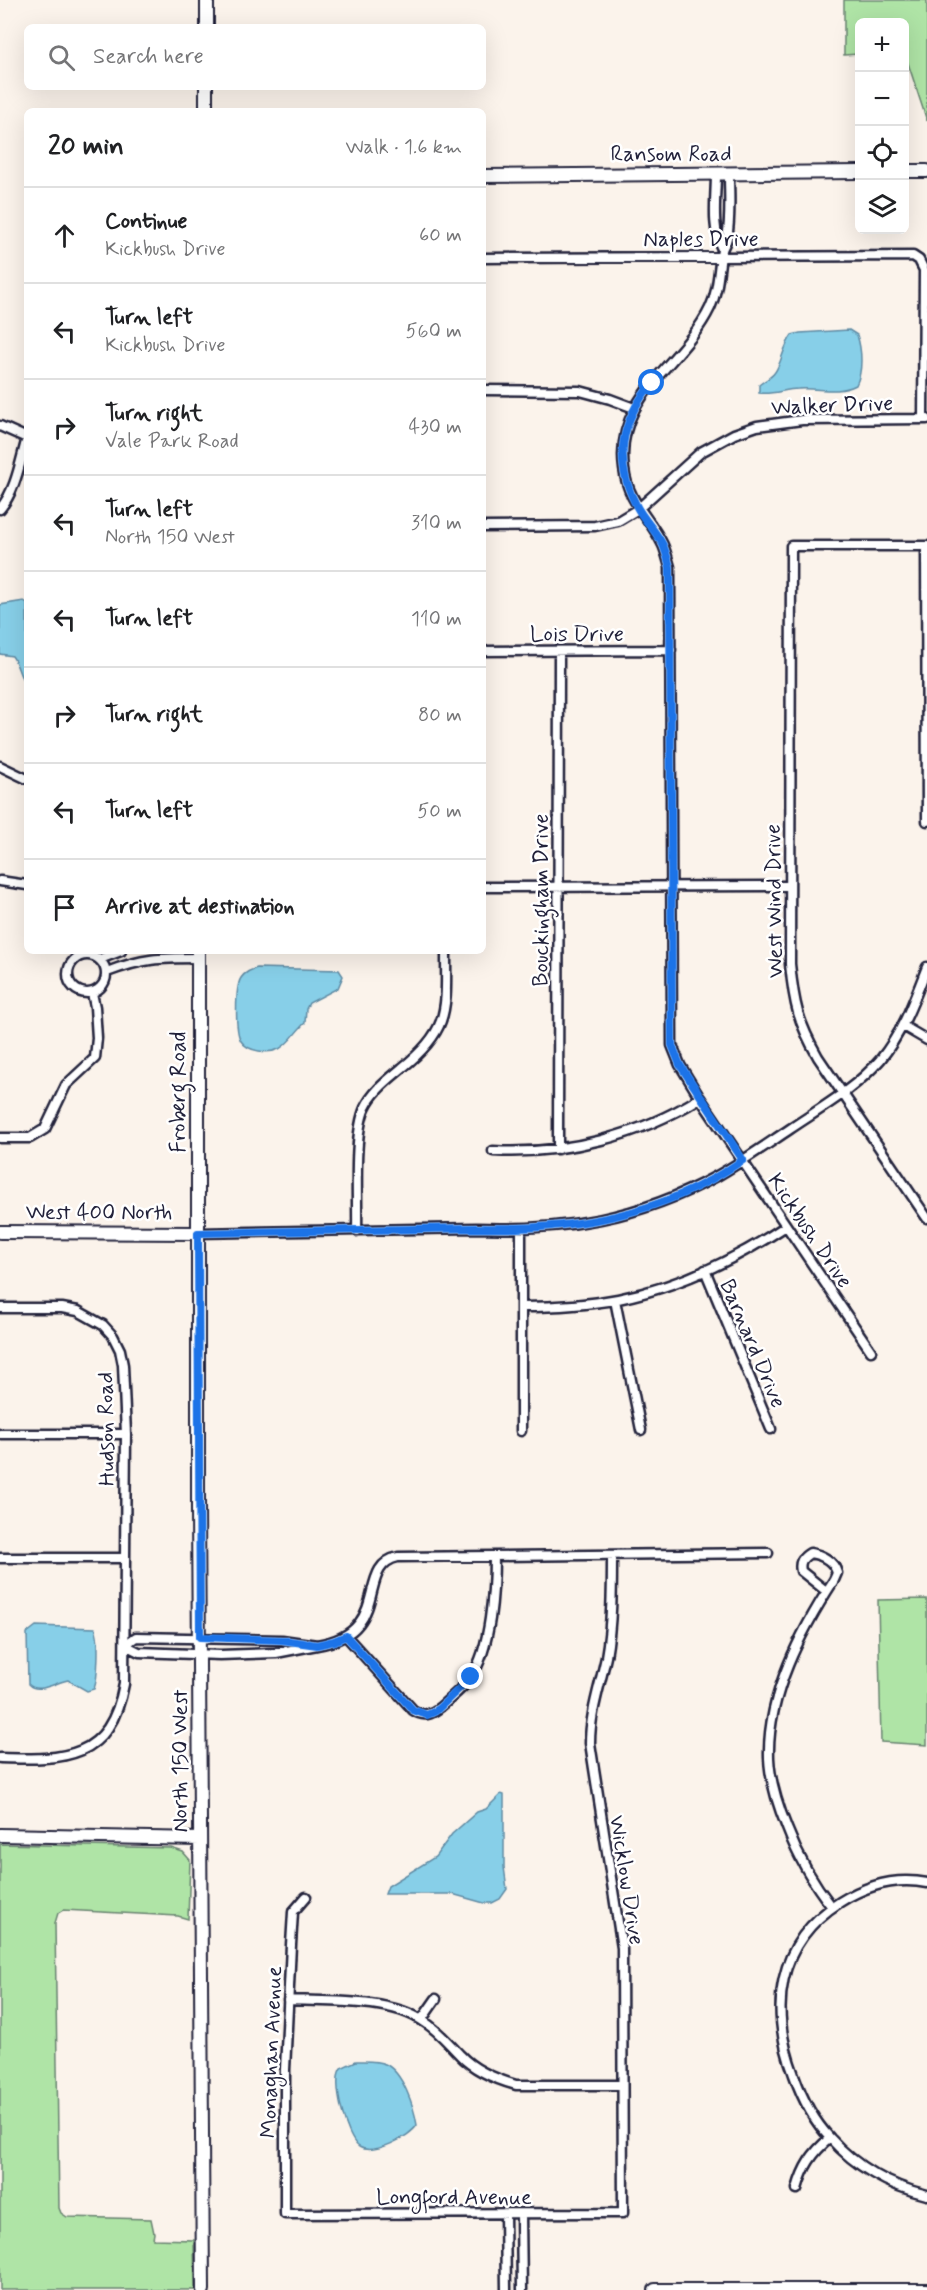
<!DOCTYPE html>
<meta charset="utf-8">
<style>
:root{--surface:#fff;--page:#f6f6f6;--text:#202124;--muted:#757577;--line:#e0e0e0}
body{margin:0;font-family:Mynerve,sans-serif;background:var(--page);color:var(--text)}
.controls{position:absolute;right:18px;top:18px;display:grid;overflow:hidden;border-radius:9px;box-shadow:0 6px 24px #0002}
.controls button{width:54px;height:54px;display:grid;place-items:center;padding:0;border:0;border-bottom:2px solid var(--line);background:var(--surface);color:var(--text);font:30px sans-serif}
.stop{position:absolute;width:18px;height:18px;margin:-14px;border:4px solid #1a73e8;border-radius:50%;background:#fff}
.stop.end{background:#1a73e8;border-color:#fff;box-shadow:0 2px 6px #0008}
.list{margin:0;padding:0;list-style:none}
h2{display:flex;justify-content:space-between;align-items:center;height:78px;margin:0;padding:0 24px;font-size:26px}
h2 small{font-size:20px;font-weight:400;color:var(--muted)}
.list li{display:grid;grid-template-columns:39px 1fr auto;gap:18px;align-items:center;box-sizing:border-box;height:96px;padding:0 24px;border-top:2px solid var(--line)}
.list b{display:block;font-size:22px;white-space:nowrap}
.list p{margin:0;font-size:20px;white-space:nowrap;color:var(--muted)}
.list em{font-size:20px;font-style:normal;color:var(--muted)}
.icon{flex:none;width:33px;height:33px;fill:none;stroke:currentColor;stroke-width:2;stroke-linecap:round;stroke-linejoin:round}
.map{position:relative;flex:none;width:927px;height:2290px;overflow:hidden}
.search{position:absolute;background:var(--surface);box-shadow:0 6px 24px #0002;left:24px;top:24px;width:462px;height:66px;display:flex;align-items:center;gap:15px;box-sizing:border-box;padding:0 21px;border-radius:9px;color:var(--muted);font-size:22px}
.panel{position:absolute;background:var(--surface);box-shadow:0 6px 24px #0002;left:24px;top:108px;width:462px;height:846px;border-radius:9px}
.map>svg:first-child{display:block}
.green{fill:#afe4a6;stroke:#688370;stroke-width:1.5}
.water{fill:#87cfe8;stroke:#5f8aa3;stroke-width:1.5}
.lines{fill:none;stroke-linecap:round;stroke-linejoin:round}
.street-casing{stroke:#22223b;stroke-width:13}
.secondary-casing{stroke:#22223b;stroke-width:16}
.street{stroke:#fff;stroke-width:8}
.secondary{stroke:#fff;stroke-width:12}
.route{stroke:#1a73e8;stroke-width:8}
.labels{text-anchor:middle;stroke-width:5;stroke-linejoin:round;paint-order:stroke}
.street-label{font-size:22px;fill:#22223b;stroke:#fff}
</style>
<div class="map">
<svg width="927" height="2290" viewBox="0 0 927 2290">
<rect width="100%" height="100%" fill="#fbf3eb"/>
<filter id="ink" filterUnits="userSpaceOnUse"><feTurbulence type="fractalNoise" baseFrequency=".0167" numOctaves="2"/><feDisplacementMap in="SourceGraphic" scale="12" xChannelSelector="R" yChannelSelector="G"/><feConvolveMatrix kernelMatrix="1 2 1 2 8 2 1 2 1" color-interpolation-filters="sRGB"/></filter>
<g filter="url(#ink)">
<!-- green -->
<path class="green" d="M844,0H927V121L905,54L904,22H860L859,54L844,55Z
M927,1599V1745L881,1742L878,1600Z
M0,1844L171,1848L183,1852L190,1860L188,1919L178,1916L63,1910L58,1913L55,1923L59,2208L61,2213L67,2217L151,2219L154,2233L153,2239L194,2240L195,2290H0Z"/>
<!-- water -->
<path class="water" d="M849,330L857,335C862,350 863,371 856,385C836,395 818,387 798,389C785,389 773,395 759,393V385C765,380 771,378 775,372C782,362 783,347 792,335L800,333Z
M24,601L27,603V685C18,677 19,665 12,656L0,654V605Z
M257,968L339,970L343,976L338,988L309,1003L306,1009L305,1023C296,1031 289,1044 279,1049C269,1054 248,1052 241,1041C235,1032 235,987 241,978C245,972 251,970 257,968Z
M36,1626L95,1628C100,1637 98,1678 94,1689L87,1691L68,1680C56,1682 38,1695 28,1684L27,1633Z
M501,1794L504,1795V1867L507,1889L500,1899L492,1903H484L452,1894H385L388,1886L435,1857L452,1834L477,1812L486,1809Z
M356,2061C366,2061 376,2060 385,2064C403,2072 414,2107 417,2125C410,2137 373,2156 359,2147C346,2138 331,2081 341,2068Z"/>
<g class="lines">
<defs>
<path id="street" d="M716,174C716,197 711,228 722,249
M729,174C729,194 731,218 727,238C726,243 723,246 722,250C718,270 719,289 710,308C682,366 614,395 624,469C628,503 650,517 663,545C666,552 668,560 670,567L672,1045L680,1065L700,1098L871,1351
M483,258L913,256L919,260L924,270L923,419
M483,390L580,391L610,399L634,408
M0,426L27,438
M0,509C16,490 20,462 27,438
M483,527L595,526L618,521L638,509L701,452L734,434L757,426L802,420L927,419
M926,546L927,821
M927,546H791L790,964C794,1004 798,1022 818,1057L927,1218
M483,651L671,650
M0,766L27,779
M0,881L27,885
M483,887L790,886
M68 974a19 19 0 1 1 38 0a19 19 0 1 1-38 0Z
M100,959L121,951
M107,972C143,958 160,958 198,958
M903,1026L927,1040
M0,1138H30L45,1129L66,1085L95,1058L97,1038L95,1007L92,993
M558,1149L559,651
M493,1151C565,1155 639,1136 700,1098
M521,1229V1431
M357,1231C358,1199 353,1135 365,1108C373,1091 388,1080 402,1068C451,1029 446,1009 446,951
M198,1233L476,1228C564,1231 639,1219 717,1176C742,1162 766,1145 790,1129C821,1108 855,1089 880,1060C903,1032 914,1000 927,967
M705,1270L771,1429
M615,1300L641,1430
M522,1307C554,1307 587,1305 618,1299C678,1287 736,1259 786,1226
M0,1308H62L78,1311L103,1325L113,1336L120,1350L123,1365L126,1434L124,1684C110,1760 65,1760 0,1758
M0,1434H126
M0,1558H124
M826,1591L801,1571C799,1562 802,1558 810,1553C822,1555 834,1561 837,1573L834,1580C801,1631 767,1695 769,1758C770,1782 778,1806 787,1828C798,1857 813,1883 832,1907
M346,1636L413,1710C426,1719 435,1712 445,1703C454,1695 464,1687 471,1677C491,1649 494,1589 494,1556
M136,1637L282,1640L317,1645L276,1653L220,1655L139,1652L125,1645Z
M317,1645C393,1633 355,1566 398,1557L768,1553
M927,1883C896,1877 867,1885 840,1902C776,1943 769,2009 794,2075C802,2098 813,2120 830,2138C856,2167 890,2186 927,2195
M306,1897L293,1912L291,1945L285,2070V2214L623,2213L622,1948L590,1743C590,1713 600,1686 606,1657C612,1623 612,1589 612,1555
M288,2000C328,2002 389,1998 423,2021C438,2030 448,2043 460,2055C475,2071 495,2079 516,2085H622
M422,2019L436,1999
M797,2189C803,2167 812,2153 830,2138
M505,2214L506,2290
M521,2214L522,2290"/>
<path id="secondary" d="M207,0V27
M206,111V87
M904,171H927
M483,176L860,172
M198,951V1507L203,2290
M0,1232L198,1233
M0,1835L200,1839
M655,2290H927"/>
</defs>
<!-- street casing -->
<use href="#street" class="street-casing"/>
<!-- secondary casing -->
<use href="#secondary" class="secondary-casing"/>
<!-- street -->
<use href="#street" class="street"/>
<!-- secondary -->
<use href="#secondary" class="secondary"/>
</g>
</g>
<g class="lines" filter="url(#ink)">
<!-- route -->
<path class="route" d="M471,1677L436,1711L427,1715L413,1710L346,1636L334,1641L317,1645L282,1640L200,1637L198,1233L476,1228C572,1231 662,1216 743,1160L680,1065L672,1045L670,567C668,560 666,552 663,545C656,531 644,520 637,507C613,461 620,422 652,383"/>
</g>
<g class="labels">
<!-- street labels -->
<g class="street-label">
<text x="671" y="161">Ransom Road</text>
<text x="701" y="246">Naples Drive</text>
<text transform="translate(832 404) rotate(-2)" y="8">Walker Drive</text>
<text x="577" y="641">Lois Drive</text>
<text transform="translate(540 900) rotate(-90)" y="8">Bouckingham Drive</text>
<text transform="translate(773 901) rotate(-91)" y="8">West Wind Drive</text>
<text transform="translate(177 1092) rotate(-90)" y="8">Froberg Road</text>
<text x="99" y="1219">West 400 North</text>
<text transform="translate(811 1230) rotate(56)" y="8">Kickbush Drive</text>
<text transform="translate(754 1343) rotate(67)" y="8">Barnard Drive</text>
<text transform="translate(105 1429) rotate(-91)" y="8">Hudson Road</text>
<text transform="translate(179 1761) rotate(-90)" y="8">North 150 West</text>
<text transform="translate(628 1880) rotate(81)" y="8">Wicklow Drive</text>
<text transform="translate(270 2052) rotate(-88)" y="8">Monaghan Avenue</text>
<text x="454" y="2204">Longford Avenue</text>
</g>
</g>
</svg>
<div class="controls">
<button>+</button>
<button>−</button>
<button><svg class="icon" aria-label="locate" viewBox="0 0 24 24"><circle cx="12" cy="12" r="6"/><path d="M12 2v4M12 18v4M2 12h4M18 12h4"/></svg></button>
<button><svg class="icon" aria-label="layers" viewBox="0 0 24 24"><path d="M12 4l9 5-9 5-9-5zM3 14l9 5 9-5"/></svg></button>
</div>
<div class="stop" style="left:652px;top:383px"></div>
<div class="stop end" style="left:471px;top:1677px"></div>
<div class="search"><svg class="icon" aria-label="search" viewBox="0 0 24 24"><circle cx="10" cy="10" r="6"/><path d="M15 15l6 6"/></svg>Search here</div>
<section class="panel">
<h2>20 min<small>Walk · 1.6 km</small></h2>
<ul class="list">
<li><svg class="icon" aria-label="ahead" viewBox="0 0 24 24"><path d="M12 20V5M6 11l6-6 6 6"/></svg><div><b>Continue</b><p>Kickbush Drive</p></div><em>60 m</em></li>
<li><svg class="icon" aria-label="left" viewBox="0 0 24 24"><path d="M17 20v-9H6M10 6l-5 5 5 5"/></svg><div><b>Turn left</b><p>Kickbush Drive</p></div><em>560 m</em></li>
<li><svg class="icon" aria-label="right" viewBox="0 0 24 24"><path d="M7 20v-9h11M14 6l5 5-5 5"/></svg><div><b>Turn right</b><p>Vale Park Road</p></div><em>430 m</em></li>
<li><svg class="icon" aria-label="left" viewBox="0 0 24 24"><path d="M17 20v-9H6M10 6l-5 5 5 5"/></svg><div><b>Turn left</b><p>North 150 West</p></div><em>310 m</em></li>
<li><svg class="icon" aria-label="left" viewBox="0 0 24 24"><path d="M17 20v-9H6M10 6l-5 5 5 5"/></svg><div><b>Turn left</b></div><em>110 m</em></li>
<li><svg class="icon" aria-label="right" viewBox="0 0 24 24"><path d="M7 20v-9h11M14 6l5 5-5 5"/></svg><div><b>Turn right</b></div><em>80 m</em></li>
<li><svg class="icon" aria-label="left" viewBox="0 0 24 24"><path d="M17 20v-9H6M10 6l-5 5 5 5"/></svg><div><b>Turn left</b></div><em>50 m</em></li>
<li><svg class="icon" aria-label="arrive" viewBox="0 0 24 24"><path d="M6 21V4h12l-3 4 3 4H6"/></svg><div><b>Arrive at destination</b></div></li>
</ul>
</section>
</div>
